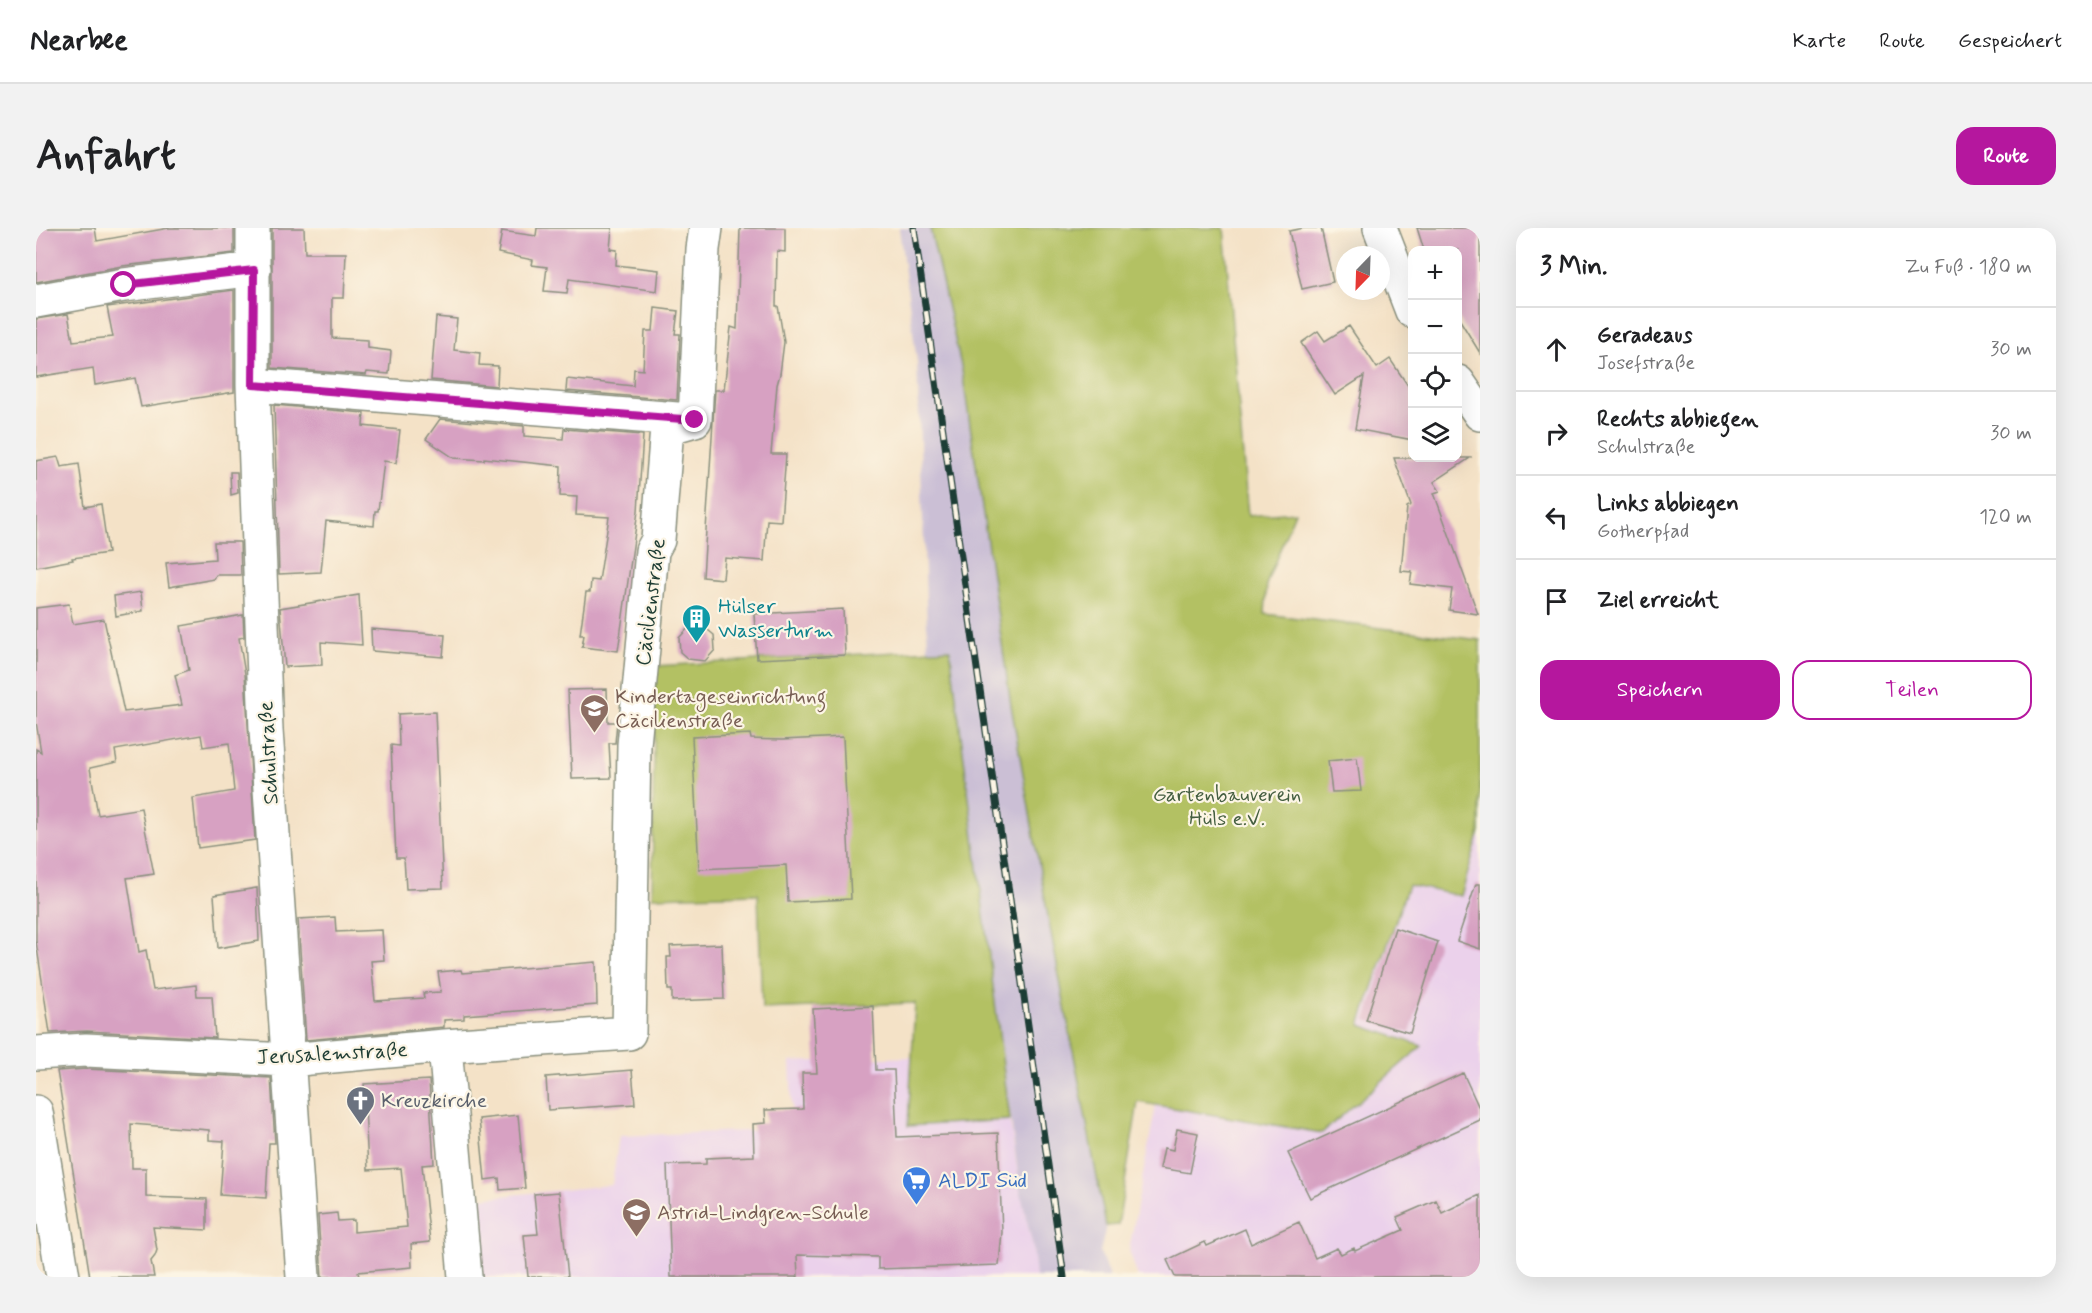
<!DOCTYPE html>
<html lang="de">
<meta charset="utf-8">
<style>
:root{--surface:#fff;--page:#f2f2f2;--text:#202124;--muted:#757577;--line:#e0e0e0;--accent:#b5179e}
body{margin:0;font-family:Mynerve,sans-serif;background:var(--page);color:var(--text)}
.controls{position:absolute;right:18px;top:18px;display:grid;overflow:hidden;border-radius:12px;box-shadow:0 6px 24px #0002}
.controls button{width:54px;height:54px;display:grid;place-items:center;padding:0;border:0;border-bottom:2px solid var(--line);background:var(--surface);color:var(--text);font:30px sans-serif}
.compass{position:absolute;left:1300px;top:18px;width:54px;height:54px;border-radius:50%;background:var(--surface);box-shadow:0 6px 24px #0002;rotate:203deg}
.stop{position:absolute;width:18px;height:18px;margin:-14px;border:4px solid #b5179e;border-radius:50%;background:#fff}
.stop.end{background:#b5179e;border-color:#fff;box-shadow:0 2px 6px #0008}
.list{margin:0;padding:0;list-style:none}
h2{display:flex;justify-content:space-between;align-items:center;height:78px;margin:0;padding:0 24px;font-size:26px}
h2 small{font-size:20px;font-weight:400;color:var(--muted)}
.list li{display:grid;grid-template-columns:39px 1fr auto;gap:18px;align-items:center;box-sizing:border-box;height:84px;padding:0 24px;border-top:2px solid var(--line)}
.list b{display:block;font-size:22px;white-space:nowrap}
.list p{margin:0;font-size:20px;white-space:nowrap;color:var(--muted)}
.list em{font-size:20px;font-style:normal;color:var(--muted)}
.actions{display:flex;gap:12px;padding:18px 24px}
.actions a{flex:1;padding:14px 0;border:2px solid var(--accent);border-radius:18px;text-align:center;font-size:21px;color:var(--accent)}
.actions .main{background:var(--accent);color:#fff}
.icon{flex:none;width:33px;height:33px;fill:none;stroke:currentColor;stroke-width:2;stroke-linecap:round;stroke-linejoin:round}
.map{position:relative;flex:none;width:1444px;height:1049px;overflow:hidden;border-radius:18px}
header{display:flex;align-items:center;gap:36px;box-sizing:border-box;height:84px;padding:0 30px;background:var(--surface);border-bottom:2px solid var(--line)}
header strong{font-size:28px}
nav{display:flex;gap:33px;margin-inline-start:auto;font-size:21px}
.intro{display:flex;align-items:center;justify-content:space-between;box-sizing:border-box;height:144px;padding:0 36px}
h1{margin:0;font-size:42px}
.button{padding:15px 27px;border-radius:18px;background:var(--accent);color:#fff;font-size:21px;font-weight:700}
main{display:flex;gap:36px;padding:0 36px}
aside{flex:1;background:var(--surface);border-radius:18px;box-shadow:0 6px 24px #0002}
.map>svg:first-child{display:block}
.built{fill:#ebd1eb}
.industrial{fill:#cbbfd5}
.green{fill:#b3c163;stroke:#697f4c;stroke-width:1.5}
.building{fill:#d7a1c2}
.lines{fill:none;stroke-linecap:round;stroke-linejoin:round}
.minor-casing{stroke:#8a907e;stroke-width:36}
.minor{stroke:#fff;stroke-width:33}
.rail-casing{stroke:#1f3d34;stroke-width:7}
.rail{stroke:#fcf5e5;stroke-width:4.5;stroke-dasharray:14;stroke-linecap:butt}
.route{stroke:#b5179e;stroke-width:8}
.labels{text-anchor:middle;stroke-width:4.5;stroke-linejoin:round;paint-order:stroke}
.street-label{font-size:21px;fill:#1f3d34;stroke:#fcf5e5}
.culture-label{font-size:21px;fill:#0d838f;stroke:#fcf5e5;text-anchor:start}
.education-label{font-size:21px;fill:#785e54;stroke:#fcf5e5;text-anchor:start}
.park-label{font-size:21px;fill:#445e40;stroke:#fcf5e5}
.worship-label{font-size:21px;fill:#5b616d;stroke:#fcf5e5;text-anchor:start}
.shop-label{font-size:21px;fill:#366cbe;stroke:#fcf5e5;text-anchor:start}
</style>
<header>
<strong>Nearbee</strong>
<nav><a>Karte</a><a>Route</a><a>Gespeichert</a></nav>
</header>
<div class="intro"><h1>Anfahrt</h1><a class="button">Route</a></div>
<main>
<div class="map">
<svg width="1444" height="1049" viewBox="0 0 1444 1049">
<rect width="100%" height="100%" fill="#fcf5e5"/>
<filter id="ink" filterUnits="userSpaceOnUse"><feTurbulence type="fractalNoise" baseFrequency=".0167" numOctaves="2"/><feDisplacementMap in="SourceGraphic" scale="12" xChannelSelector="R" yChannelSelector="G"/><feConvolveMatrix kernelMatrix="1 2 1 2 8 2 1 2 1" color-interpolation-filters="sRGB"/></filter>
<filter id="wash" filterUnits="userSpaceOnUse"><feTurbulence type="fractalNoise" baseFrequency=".008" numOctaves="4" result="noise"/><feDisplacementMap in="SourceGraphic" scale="24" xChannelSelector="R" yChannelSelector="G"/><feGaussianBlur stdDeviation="1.35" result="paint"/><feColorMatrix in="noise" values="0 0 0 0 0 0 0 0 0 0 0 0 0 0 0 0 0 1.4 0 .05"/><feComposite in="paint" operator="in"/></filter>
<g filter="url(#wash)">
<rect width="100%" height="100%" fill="#f4e2c7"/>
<!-- built -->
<path class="built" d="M1444,604V1049H1102L1093,1022L1120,876L1286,905L1385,818L1324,797L1372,657L1425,668Z
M875,829L872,898L974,892L984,961L997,1019L1000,1049H443L435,971L576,957L583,908L757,901L754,834Z"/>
<!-- industrial -->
<path class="industrial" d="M863,0H894L926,142L975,477L1013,694L1070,998L1064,1024L1073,1049H1000L997,1019L984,961L914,422L892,424L881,134Z"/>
<!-- green -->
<path class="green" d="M894,0H1188L1212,288L1259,284L1231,354L1229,386L1444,412V604L1425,668L1372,657L1324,797L1386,818L1286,905L1102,874L1082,997L1070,998L1013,694L975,477L926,142Z
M914,421L974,892L872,898L879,775L726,781L722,666L616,669L619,438Z"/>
<g id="blocks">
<!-- building -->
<path class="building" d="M0,0H59L61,13L133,0H198V25L86,38L0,54Z
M236,0H268L269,25H310L308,70H296V110L332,112V120L355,123L353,146L331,144L330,147L236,140Z
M501,0H576L574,21L581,22L580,37L623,42L621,63L533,51L531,65L508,63L511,39L496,37L497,32L462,25L466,3L500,8Z
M704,0H749V24L741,23L740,78H742L748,114L744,146L741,157L735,226H750L745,293L731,292L728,333L689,330L687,351L667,349L679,162H688L695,99L701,101Z
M1268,0H1285L1297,54L1266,61L1253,3Z
M1381,0H1444V125L1422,89V22H1388Z
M198,62V164L105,179L99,150L59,157L57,140L0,149V91L32,86L37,113L77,109L71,79Z
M619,80L642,83L639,106H644L641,172L530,163L531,151L597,158L598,141L607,142L609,103H617Z
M400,89L421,91L418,122L444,125L443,137L462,138L461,158L395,152Z
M1313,98L1341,140L1354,131L1377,165V212L1319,201L1328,148L1299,167L1265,115L1282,103L1289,113Z
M238,177L328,185L327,198L364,202L360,235L348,233L342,283H339L338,298L290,293L285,344L243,346Z
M404,191L488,198V208L527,211L528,201L607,207L602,283L582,423L546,419L548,407H544L550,364H554L555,352L563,353L573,289L540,287L541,269L524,268L525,238L448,230V232L418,230L390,211Z
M22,229L25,239L43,236L49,279L65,276L72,325L36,330L37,332L0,339V233Z
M1358,230H1434L1398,254L1404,263L1398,265L1442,386L1413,382L1416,361L1374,356L1376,344L1365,343L1371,279L1375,277Z
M194,244H201L202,265L195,267Z
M178,314H204L205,347H180L178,351L133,359L130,335L179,331Z
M105,364L107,383L80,388L78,368Z
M323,367L326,417L285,414L286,437L249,439L244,380Z
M33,376L37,396L68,391L88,484L146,477L139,447L153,442L145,398L207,387L208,409L203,410L209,446L219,612L162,620L157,570L198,563L193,515L167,519L165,507L79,522L81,534L54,540L62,587L105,580L118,646L91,650L103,724L110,722L117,762L160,757L161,768H176L179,810L51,803L14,805L0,713V521L5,524L0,494V380Z
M807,381L809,427L721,431L718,386Z
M654,398H667L678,407L679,422L669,433L652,431L644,424L643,410Z
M335,401L409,407L407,429L336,423Z
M571,461L572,494H581L579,515H573L575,550L536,551L532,462Z
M399,484L407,660L370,661L368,630H360L355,517L363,518L362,486Z
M714,506L715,511L746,512L807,509L815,671L752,674L750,637L663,641L656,509Z
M1321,530L1325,563L1296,564L1292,533Z
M1440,656H1444V721L1421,713Z
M221,660L223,713L182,720L178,667Z
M299,689L300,704L346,702L348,732L335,733L339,773L388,770L387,765L405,764L402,744L425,742L426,745L560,734L561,777L428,787V791L408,792V799L270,812L262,691Z
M1359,700L1402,714L1374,805L1330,792Z
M686,716L688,771L636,773V762H632L631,729H635L634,718Z
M837,778L840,842H858L861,909L962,905L966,1004L963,1037L842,1041V1029L761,1027L762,1049H635L631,937L670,936V930L718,928L717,896L730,895L729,882L767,881L766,845H781L777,781Z
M50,841L235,850L239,915H233L230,970L184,967L188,913L173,912V902L95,896L96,940H110V969L171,971V1002L117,999L121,1022L119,1028L115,1033L118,1049H54L21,843Z
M596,842L599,876L512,882L510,849Z
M1427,845L1444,882V892L1274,970L1252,925Z
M393,852L398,936L386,937L394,1014L375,1016L376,1039L322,1044L323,1049H286L282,987L301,985L302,993L318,992V1004L371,999L365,940L332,942L328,856Z
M482,887L489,960L464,962L463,950L449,952L443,891Z
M1141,901L1162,905L1154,945L1124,940L1128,920L1137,922Z
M523,964L532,1049H492L488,1007L502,1006L498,966Z
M1444,967V1049H1139L1131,1032L1169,1014L1171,1018L1209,1001L1215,1016L1263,994L1279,1030L1301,1020L1305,1026L1318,1020L1319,1023L1367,1002L1361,989L1400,972L1406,985Z"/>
</g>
</g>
<g filter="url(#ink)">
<use href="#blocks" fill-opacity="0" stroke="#8a907e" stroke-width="1.5"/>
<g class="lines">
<defs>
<path id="minor" d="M217,0V157L230,502L267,1049
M1344,0L1376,83
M0,73L88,57L218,41
M1422,154L1444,186
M217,157L654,192
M409,818L429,1049
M0,825L50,822L252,832L409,818L593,805L598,517L616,323L622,312L631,200L659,192L667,21L670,0
M0,884L27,1049"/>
</defs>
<!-- minor casing -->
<use href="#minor" class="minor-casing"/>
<!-- minor -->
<use href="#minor" class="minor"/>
<defs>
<path id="rail" d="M878,0L1028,1049"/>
</defs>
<!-- rail casing -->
<use href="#rail" class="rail-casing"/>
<!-- rail -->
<use href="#rail" class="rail"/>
</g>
</g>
<g class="lines" filter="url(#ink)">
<!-- route -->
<path class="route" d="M88,57L218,42L217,157L659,192"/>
</g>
<!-- icons -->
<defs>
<symbol id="building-pin" viewBox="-11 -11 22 30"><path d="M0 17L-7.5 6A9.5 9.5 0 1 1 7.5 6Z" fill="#0f9aa8" stroke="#fcf5e5"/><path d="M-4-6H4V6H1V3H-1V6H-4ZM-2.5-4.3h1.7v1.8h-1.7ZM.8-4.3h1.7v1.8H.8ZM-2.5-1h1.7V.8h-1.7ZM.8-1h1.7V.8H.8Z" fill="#fff"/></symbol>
<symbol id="school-pin" viewBox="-11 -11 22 30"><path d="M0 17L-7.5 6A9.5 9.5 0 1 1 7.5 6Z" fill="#8d6e63" stroke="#fcf5e5"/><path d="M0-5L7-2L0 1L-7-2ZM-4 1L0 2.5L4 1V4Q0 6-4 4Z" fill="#fff"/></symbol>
<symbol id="church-pin" viewBox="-11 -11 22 30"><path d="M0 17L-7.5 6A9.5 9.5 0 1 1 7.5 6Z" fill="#6b7280" stroke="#fcf5e5"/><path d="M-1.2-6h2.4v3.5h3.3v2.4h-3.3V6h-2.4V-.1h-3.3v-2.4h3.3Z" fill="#fff"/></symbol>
<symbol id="supermarket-pin" viewBox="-11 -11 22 30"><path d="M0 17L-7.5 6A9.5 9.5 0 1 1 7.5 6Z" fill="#3f7fe0" stroke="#fcf5e5"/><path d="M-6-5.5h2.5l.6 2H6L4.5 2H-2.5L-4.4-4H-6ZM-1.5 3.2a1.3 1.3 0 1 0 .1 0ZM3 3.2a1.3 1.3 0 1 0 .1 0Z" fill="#fff"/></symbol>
</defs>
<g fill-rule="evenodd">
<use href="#building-pin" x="644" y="374" width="33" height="45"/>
<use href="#school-pin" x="542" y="464" width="33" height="45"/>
<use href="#church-pin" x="308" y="856" width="33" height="45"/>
<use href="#supermarket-pin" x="864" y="936" width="33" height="45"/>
<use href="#school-pin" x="584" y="968" width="33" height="45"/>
</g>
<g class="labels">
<!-- street labels -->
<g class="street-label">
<text transform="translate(614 374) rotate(-83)" y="7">Cäcilienstraße</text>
<text transform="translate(232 525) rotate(-93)" y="7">Schulstraße</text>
<text transform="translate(296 825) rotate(-3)" y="7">Jerusalemstraße</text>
</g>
<!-- culture labels -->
<g class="culture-label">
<text x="682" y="385">Hülser<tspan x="682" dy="24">Wasserturm</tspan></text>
</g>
<!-- education labels -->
<g class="education-label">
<text x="579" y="475">Kindertageseinrichtung<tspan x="579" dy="24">Cäcilienstraße</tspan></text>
<text x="621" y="991">Astrid-Lindgren-Schule</text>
</g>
<!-- park labels -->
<g class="park-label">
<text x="1191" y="573">Gartenbauverein<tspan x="1191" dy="24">Hüls e.V.</tspan></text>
</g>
<!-- worship labels -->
<g class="worship-label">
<text x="345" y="879">Kreuzkirche</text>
</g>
<!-- shop labels -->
<g class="shop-label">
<text x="902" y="959">ALDI Süd</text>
</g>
</g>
</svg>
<div class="controls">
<button>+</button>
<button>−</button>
<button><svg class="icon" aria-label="locate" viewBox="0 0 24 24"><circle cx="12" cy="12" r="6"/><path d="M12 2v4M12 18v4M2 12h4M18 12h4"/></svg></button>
<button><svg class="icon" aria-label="layers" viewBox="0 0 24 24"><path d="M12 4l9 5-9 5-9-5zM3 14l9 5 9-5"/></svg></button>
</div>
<svg class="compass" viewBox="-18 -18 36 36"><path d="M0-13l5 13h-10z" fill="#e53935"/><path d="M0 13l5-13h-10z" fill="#757577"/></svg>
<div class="stop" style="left:88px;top:57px"></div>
<div class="stop end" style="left:659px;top:192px"></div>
</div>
<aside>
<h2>3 Min.<small>Zu Fuß · 180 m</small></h2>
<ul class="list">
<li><svg class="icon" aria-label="ahead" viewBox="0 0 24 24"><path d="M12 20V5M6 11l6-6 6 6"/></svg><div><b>Geradeaus</b><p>Josefstraße</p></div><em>30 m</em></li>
<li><svg class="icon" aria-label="right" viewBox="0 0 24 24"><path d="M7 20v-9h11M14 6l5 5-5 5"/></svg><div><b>Rechts abbiegen</b><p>Schulstraße</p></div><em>30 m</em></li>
<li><svg class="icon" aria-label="left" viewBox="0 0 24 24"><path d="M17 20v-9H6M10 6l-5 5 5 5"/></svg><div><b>Links abbiegen</b><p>Gotherpfad</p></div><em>120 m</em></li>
<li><svg class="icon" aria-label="arrive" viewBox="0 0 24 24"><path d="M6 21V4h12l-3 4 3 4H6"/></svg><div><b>Ziel erreicht</b></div></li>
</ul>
<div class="actions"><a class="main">Speichern</a><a>Teilen</a></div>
</aside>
</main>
